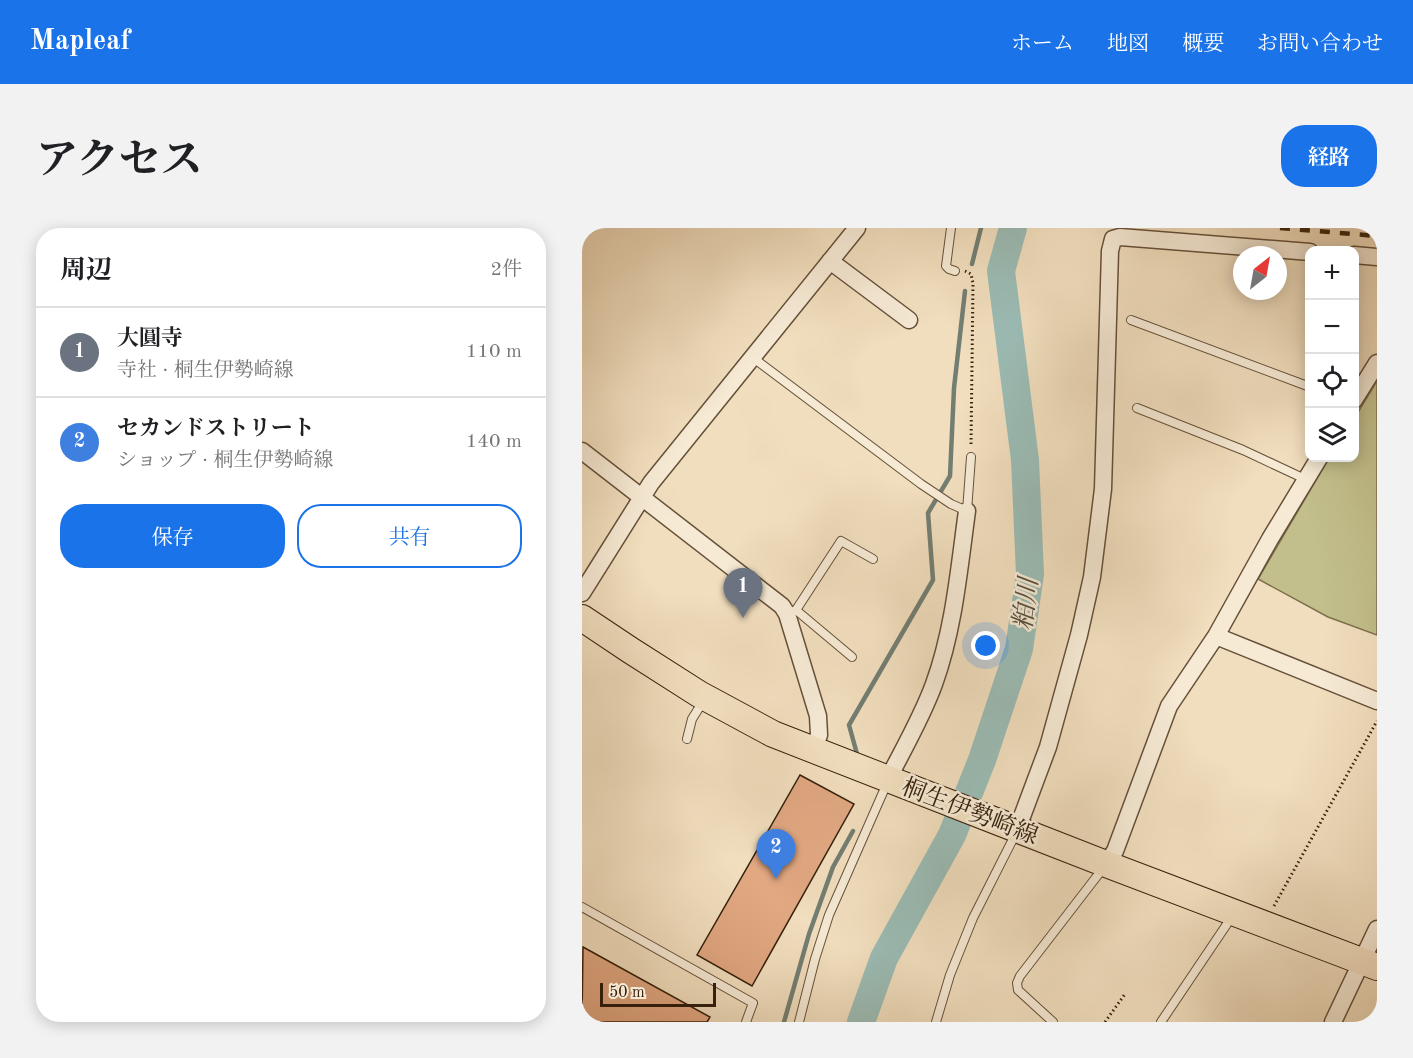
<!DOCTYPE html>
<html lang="ja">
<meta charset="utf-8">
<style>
:root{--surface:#fff;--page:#f2f2f2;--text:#202124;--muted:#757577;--line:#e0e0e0;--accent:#1a73e8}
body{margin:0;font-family:"Old Standard TT","Noto Serif JP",serif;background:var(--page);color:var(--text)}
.controls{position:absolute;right:18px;top:18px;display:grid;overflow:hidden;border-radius:12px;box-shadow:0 3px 15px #0003}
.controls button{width:54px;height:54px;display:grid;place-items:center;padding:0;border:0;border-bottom:2px solid var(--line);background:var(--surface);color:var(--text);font:30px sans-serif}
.compass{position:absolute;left:651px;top:18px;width:54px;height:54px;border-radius:50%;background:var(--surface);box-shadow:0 3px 15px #0003;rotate:31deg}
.scale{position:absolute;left:18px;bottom:15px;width:116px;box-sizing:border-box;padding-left:6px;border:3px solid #37210d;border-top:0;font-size:16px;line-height:21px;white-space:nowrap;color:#37210d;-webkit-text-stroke:4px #f6ead5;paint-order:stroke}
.you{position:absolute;left:404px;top:418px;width:21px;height:21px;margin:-15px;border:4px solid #fff;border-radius:50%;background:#1a73e8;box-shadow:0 0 0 9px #1a73e833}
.badge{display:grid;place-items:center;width:39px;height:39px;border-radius:50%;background:var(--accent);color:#fff;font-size:20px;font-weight:700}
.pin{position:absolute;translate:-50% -50px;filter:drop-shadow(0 2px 3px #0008)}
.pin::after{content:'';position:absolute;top:32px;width:21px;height:18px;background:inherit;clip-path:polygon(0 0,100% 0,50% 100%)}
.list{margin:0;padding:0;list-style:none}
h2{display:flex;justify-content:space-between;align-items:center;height:78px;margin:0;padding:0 24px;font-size:26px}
h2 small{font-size:20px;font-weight:400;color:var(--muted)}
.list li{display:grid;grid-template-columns:39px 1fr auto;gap:18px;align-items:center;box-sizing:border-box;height:90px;padding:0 24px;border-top:2px solid var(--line)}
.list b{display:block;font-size:22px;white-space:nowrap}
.list p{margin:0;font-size:20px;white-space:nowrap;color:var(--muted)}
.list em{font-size:20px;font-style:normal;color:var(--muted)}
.actions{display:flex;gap:12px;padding:18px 24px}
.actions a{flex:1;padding:14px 0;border:2px solid var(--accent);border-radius:24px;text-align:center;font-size:21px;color:var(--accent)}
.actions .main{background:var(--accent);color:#fff}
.icon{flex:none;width:33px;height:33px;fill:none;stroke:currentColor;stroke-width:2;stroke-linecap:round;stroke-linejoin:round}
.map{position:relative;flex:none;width:795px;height:794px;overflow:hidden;border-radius:24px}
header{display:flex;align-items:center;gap:36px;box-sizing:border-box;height:84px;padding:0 30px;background:var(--accent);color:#fff}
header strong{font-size:28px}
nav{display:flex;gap:33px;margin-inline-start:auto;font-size:21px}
.intro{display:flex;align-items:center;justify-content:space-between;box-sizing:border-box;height:144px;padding:0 36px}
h1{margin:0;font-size:42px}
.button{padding:15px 27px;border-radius:24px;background:var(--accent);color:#fff;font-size:21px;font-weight:700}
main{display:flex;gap:36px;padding:0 36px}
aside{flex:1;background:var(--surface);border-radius:24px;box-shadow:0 3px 15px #0003}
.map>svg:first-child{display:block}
.green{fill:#c2bf8c;stroke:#7c704c;stroke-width:1.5}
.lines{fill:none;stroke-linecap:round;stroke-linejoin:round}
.stream{stroke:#737e72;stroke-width:4.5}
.river{stroke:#9bbcb5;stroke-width:28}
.building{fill:#e1a882;stroke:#37210d;stroke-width:1.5}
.lane-casing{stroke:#665039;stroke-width:10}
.street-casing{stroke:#665039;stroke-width:19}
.primary-casing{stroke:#37210d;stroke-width:28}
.path{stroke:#37210d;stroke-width:3;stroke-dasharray:1.5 3;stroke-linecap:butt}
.lane{stroke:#f6ead5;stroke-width:8}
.street{stroke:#f6ead5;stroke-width:16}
.primary{stroke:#f1debe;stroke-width:26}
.rail{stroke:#37210d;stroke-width:4.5;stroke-dasharray:10 10;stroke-linecap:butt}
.labels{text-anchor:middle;stroke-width:5;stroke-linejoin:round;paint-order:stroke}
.street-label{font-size:24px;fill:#37210d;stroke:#f6ead5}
.water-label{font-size:26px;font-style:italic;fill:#55503f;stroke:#f6ead5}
</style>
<header>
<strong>Mapleaf</strong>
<nav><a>ホーム</a><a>地図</a><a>概要</a><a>お問い合わせ</a></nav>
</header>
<div class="intro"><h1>アクセス</h1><a class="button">経路</a></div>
<main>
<aside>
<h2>周辺<small>2件</small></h2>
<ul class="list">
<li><span class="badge" style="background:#6b7280">1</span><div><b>大圓寺</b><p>寺社 · 桐生伊勢崎線</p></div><em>110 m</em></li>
<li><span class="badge" style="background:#3f7fe0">2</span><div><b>セカンドストリート</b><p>ショップ · 桐生伊勢崎線</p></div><em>140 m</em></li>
</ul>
<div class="actions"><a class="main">保存</a><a>共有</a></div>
</aside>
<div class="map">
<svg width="795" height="794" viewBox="0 0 795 794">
<rect width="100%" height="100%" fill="#f1debe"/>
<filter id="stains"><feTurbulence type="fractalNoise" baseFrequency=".00333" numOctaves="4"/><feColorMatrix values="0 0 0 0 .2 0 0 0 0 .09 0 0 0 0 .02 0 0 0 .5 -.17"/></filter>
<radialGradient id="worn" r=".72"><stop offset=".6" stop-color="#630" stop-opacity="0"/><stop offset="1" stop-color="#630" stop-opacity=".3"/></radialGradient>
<!-- green -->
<path class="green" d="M795,153V407L746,389L676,351L747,230H772L773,189Z"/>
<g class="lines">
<!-- stream -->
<path class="stream" d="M390,36L399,0
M275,526L267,497L351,352L346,285L368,248L372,160L383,63
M202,794L227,706L251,639L271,603"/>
<!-- river -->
<path class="river" d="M279,794L302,730L370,607L400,532L437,421L448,346L443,232L419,43L431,0"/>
</g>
<!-- building -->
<path class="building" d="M218,547L272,576L170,758L115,727Z
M1,719L128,789L125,794H0Z"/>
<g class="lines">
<defs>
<path id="lane" d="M369,0L364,38L367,41L373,43
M549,92L728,159
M170,129L339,256L369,276L385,283L389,229
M555,180L661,222L723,251
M214,382L270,429
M205,386L214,382L259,313L291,331
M105,511L110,491L122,472
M0,679L171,775L164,794
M217,794L233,731L247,687L306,553
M354,794L368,747L391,690L434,605
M471,794L436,762L435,755L438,748L522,639
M579,794L645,696L648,686"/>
<path id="street" d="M772,27L795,29
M248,33L327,92
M772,172L795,135
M0,223L200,378L205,386L236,488L237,507L231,522
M0,365L69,255L275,0
M634,408L795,473
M306,551C322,520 340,489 352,456C372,401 377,341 385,283
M435,602L466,519L497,407L510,349L521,261L528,23L531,11L538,9L728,24
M524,636L533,623L587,478L634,408L688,311L737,230
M751,794L795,701"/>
<path id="primary" d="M0,390L48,422L117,466L191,506L524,636L795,739"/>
</defs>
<!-- lane casing -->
<use href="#lane" class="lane-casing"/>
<!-- street casing -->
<use href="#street" class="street-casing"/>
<!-- primary casing -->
<use href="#primary" class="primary-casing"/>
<!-- path -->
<path class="path" d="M383,43L389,46L391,55L389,218
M692,678L795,493
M523,794L543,766"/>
<!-- lane -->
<use href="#lane" class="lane"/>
<!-- street -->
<use href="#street" class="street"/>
<!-- primary -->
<use href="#primary" class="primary"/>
<!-- rail -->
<path class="rail" d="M698,0L795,8"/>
</g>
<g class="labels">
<!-- street labels -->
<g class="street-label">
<text transform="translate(388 583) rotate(21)" y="8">桐生伊勢崎線</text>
</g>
<!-- water labels -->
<g class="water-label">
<text transform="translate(443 376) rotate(-83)" y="9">粕川</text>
</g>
</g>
<rect width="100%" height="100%" filter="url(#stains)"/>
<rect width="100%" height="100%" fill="url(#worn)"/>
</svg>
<div class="controls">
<button>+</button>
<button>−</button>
<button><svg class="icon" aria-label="locate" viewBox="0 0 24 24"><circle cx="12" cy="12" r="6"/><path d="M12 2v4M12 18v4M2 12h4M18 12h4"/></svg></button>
<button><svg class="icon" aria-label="layers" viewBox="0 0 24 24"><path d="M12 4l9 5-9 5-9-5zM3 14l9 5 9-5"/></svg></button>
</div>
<svg class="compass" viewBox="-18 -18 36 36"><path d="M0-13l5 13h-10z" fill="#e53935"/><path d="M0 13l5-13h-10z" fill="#757577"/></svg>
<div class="scale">50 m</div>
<div class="you"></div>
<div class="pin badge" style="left:161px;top:390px;background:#6b7280">1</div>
<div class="pin badge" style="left:194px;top:651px;background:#3f7fe0">2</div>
</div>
</main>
